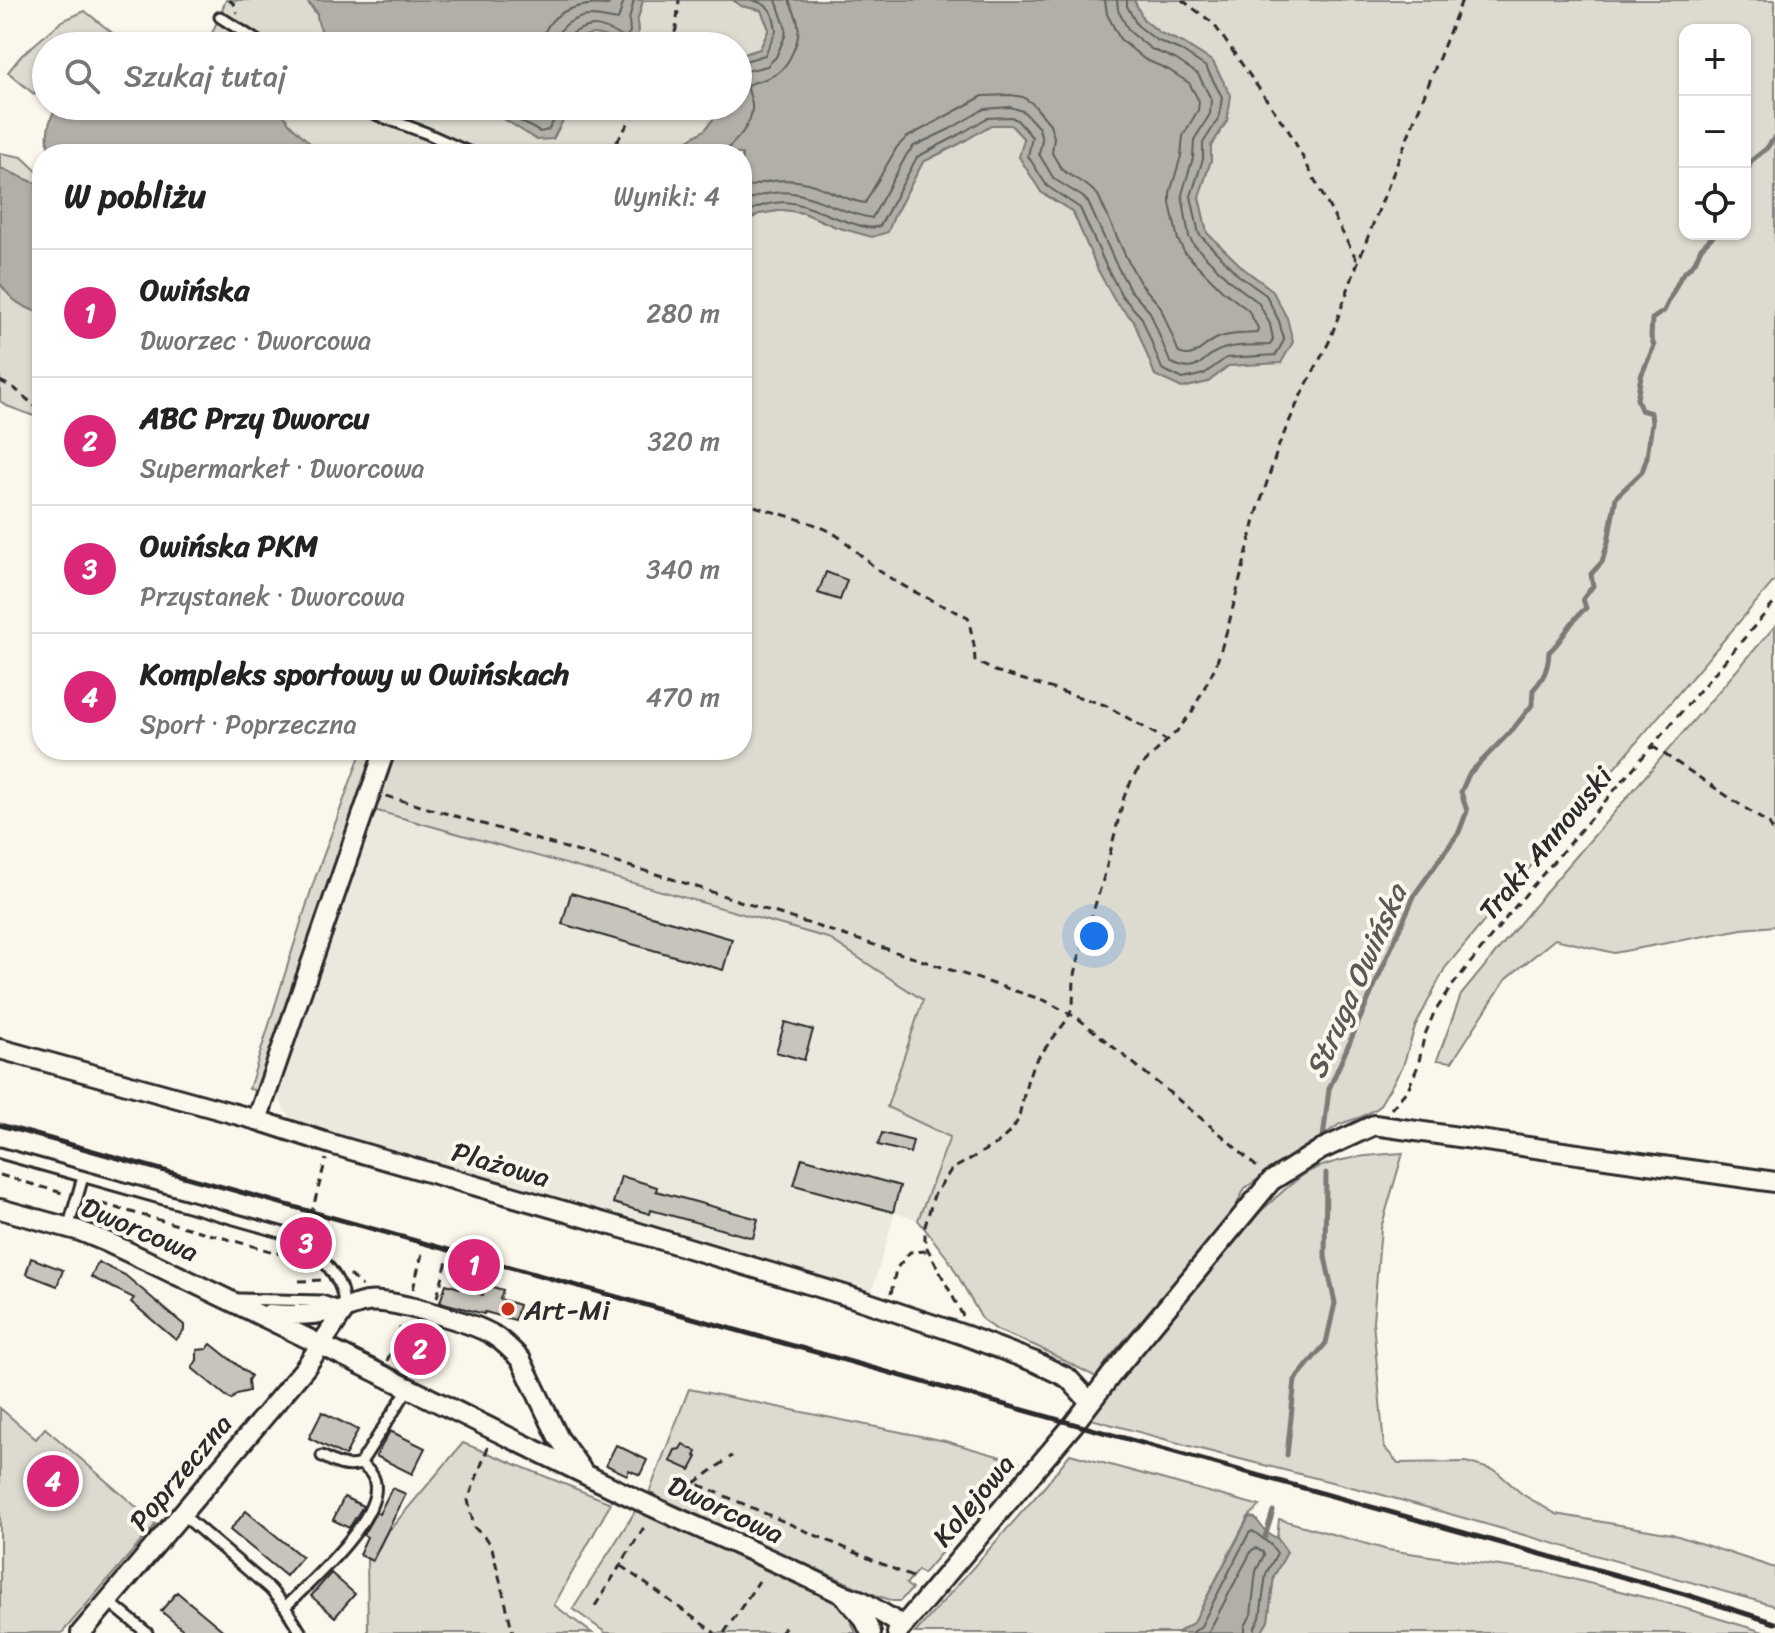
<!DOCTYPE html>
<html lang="pl">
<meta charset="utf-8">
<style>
:root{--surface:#fff;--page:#f6f6f6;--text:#222;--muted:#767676;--line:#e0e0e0;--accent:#db2777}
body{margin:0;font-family:Sriracha,sans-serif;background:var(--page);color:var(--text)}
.controls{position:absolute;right:24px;top:24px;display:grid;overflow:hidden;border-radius:16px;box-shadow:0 2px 6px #0004}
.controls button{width:72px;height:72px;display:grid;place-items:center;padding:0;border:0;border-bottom:2px solid var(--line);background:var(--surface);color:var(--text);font:40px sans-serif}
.you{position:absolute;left:1094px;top:936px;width:28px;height:28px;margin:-20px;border:6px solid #fff;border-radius:50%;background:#1a73e8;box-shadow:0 0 0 12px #1a73e833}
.badge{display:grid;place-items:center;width:52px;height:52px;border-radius:50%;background:var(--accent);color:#fff;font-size:26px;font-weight:700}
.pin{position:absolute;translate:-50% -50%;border:4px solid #fff;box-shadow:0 2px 8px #0006}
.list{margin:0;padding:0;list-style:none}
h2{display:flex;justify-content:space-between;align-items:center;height:104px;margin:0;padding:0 32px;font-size:34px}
h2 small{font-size:26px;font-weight:400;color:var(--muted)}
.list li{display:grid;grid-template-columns:52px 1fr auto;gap:24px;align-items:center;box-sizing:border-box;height:128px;padding:0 32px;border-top:2px solid var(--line)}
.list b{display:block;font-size:30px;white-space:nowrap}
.list p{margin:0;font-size:26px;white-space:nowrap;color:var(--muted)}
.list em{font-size:26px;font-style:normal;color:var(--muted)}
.icon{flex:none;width:44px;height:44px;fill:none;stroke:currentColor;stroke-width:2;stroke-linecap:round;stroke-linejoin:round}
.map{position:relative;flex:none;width:1775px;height:1633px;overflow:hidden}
.search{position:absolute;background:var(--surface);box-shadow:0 2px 6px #0004;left:32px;top:32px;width:720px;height:88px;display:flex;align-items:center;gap:20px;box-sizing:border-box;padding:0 28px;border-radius:44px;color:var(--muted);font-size:30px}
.panel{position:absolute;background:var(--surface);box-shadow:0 2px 6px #0004;left:32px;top:144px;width:720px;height:616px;border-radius:32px}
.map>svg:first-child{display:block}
.built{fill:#ebe8de}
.green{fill:#dddad0;stroke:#84827e;stroke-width:2;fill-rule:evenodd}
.water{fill:#b1afa7;stroke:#7b7a75;stroke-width:2}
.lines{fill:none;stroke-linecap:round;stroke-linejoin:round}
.shore{stroke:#61605d;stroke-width:2}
.stream{stroke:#7b7a75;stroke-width:5}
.building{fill:#c7c4bc;stroke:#2b2b2b;stroke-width:2}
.service-casing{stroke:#2b2b2b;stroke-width:15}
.minor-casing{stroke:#2b2b2b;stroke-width:24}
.path{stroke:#2b2b2b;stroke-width:3;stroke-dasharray:8 6;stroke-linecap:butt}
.service{stroke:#fbf7ec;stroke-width:9}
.minor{stroke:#fbf7ec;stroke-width:18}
.rail{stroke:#2b2b2b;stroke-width:5}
.poi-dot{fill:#c8321e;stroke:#fbf7ec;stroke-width:3}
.labels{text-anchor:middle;stroke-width:8;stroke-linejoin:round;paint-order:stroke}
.street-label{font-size:28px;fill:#2b2b2b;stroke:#fbf7ec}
.poi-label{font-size:28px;fill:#2b2b2b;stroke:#fbf7ec;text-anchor:start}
.water-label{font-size:30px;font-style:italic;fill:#5a5956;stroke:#fbf7ec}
</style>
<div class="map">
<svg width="1775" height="1633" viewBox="0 0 1775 1633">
<rect width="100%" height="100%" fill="#fbf7ec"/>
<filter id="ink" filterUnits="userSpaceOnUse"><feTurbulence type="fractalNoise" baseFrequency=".0125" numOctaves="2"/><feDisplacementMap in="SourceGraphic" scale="16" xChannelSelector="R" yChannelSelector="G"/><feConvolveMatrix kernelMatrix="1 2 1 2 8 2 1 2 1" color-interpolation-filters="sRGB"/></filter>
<g filter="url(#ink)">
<!-- built -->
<path class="built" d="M373,810L828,938L924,1000L887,1107L950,1137L918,1220L895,1213L871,1294L296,1128L276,1095Z"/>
<!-- green -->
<path class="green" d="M226,0H306L338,44L345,46H216L208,43Z
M643,0H733L741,6L761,10L769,29L760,49L738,56V46H569C589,28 598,33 620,44L638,33L637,22Z
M1134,0H1775V580L1501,901L1445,968L1415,1027L1403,1066L1378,1108L1361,1117L1340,1124L1245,1188L1232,1214L1109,1358L1096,1377L1036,1346L997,1330L982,1319L949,1260L918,1220L950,1137L887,1107L923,1000L828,938L374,810L276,1095L249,1089L313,884L362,750H742V224L759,214L784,210L804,213L836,227L887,232L894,216L923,162L959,144L991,125H1011L1024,139L1041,192L1073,212L1098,270L1115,301L1134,321L1155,375L1182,388L1208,382L1228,366L1246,364L1272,290L1244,269L1207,233L1199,197L1211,160V146L1227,121L1230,96L1213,62L1183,43L1160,33L1143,19ZM1685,30H1745V234H1685Z
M85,11L115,35L92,46H46V81L34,94L8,72L21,56L62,21Z
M278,106H464L470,109L487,112L553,139L563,120L573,106H723L705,130L688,140L686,154H252L289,123Z
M0,153L22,157L42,176V186L0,168Z
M0,283C12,302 22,306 42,314V419L7,406L0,401Z
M1775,626V926L1742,929L1614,953L1555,939L1506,979L1452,1062L1437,1060L1461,995L1548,889Z
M1403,1153L1381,1228L1373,1321L1384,1447L1398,1463L1466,1462L1496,1471L1522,1494L1556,1514L1672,1534L1775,1568V1606L1379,1494L1204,1450L1091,1419L1127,1372L1261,1211C1275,1199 1294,1179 1310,1171C1339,1157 1371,1155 1403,1153Z
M689,1389L945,1441L1019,1462L923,1574L918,1570L906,1584L912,1589L900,1601H893L870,1593L649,1493Z
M0,1408L36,1439L45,1428L156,1524L62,1633H0Z
M463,1443L611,1503L554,1605L592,1633H368L367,1559L373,1561L386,1534Z
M1070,1454L1260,1506L1248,1517L1194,1622L1177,1633H915L1046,1485Z
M636,1510L834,1602L847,1612L856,1633H606L573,1609Z
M1279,1519L1388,1550L1549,1573L1667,1603L1767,1633H1261L1268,1621L1274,1576L1287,1552L1277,1538Z"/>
<!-- water -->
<path class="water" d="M306,0H643L637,22L638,33L632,45C603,41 597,22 569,46H345C328,41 316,30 317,12Z
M733,0H1134L1143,19L1160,33L1183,43L1213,62L1231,96L1227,121L1211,146V160L1199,197L1207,233L1244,269L1272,290L1287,318L1293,342L1281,363L1228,366L1208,382L1182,388L1155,375L1134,321L1115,301L1098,270L1073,212L1041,192L1019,157L1024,139L1011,125H991L959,144L923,162L894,216L888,232L872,237L836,227L804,213L784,210L759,214L742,224V154H686L688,140L705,130L723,106H738V56L760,49L769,29L761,10L741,6Z
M57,106H278L289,123L312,145L317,154H50C45,138 48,120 57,106Z
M464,106H573L563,120L553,139L537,140L507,121L487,112L470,109Z
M0,168L42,186V314C22,306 12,302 0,283Z
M1249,1517L1255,1518L1267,1533L1277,1538L1287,1552L1274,1576L1268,1621L1261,1633H1177L1194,1622Z"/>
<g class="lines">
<!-- shore -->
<path class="shore" d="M542,46C544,11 579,2 608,5L612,0
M554,46C555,35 559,31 567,24C587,11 598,17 618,20L624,0
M564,46L567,37C590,21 600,24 623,37L627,36L630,32L629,20L634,0
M738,63L765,55L776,31C774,13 770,4 752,0
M738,73L767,66L776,57L785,36L786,29L776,0
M493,106L540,132L548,130L563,106
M722,154C735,142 754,124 752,104C751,97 748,91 747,85C756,81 767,80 776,74C789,66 801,39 798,24C797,16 792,8 789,0
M742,190C764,179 794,177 817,186C833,192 848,201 865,203L897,147L906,138L983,96L1011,95L1023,97L1033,104L1050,124L1054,137L1052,153L1062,170L1089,187L1098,195L1126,257L1140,283L1160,306L1179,353C1195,361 1204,343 1218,338C1230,333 1244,334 1257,333L1258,328L1248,310L1222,290L1185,253L1178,240L1170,203V193L1181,156L1183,136L1198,110L1199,101L1189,83L1169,70L1144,59L1120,39L1107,14L1105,0
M742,204C793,174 824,210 872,218L907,154L914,146L950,129L984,109L1010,107L1023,111L1039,128L1042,140L1039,154L1054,179L1083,197L1088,202L1115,262L1130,290L1150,312L1170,362C1201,378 1199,356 1223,349C1238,344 1255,346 1270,345L1273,339L1270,324L1258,302L1231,282L1194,245L1189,237L1182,194L1193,158L1194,140L1210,114L1211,99L1198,74L1175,59L1151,49L1129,31L1118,10L1117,0
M742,215C790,187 810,212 855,224C864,227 871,229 880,226L917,157L955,137L987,118L1011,117L1017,120L1032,137L1028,156L1047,186L1080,208L1106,266L1122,296L1142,318L1162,369L1183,379L1204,374L1226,358L1276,355L1284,340L1279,321L1266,295L1238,275L1199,234L1191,196L1203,159V143L1219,118L1222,97L1206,67L1180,50L1156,40L1137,25L1127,6V0
M1192,1633L1201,1626L1249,1533L1253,1531L1271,1545L1277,1553L1266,1574L1260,1618L1255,1627V1633
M1208,1633L1252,1550L1256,1548L1263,1552L1264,1555L1256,1571L1251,1615L1245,1626V1633"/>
<!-- stream -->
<path class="stream" d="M1745,177L1751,161L1766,149L1775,137
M1323,1138L1329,1089L1415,894L1459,832L1467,811L1461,792L1469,774L1513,729L1532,705L1533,690C1544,678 1548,669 1549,652C1564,639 1570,620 1586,608L1583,599L1593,586L1591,574L1602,562L1608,542L1616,497L1642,472L1647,457L1652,423L1651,413L1641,410L1637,399L1641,376L1654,346L1651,337L1652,319L1664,311L1681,276L1695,262L1701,248L1715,234
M1287,1455L1295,1380L1326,1343L1335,1303L1325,1257L1326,1173
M1265,1537L1273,1511"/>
</g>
<!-- building -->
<path class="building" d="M826,572L847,580L840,600L818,593Z
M571,893L732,939L723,970L562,924Z
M785,1022L813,1030L804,1060L776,1052Z
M882,1133L913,1141L910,1153L878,1145Z
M802,1158L900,1186L893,1212L794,1185Z
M621,1176L657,1187L656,1191L758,1219L753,1238L651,1210L650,1214L613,1203Z
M31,1258L63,1270L57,1286L26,1274Z
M98,1262L125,1275L184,1325V1330L176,1340L131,1302L134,1298L91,1277Z
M446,1284L483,1295L486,1285L503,1290L500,1299L519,1305L515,1320L485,1312L484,1314L440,1302Z
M411,1331L440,1338L428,1373L400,1361Z
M211,1344L251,1376L248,1380L249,1391L237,1394L231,1400L192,1368L197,1360V1350L207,1349Z
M322,1412L358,1430L345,1456L309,1438Z
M390,1431L425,1448L412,1474L376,1456Z
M683,1444L697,1452L695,1456L697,1457L690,1470L670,1461L675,1450L680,1449Z
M616,1445L647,1460L640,1475L629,1470L627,1475L606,1465Z
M392,1488L406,1494L372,1561L359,1554L367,1537L363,1535L376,1512L379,1514Z
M344,1497L363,1506L349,1528L333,1520Z
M246,1511L302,1557L286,1576L230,1530Z
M331,1573L355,1594L335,1617L311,1596Z
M177,1592L226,1633H187L161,1611Z"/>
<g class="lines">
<defs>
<path id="service" d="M220,17L265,46
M359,106L380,116L426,133L473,154
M0,1153L294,1236C311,1244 335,1271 341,1289C343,1295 344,1303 345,1309L322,1301L239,1299
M68,1228L83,1177
M322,1456C335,1463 346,1469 360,1464
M182,1514L270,1589L285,1607L301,1633
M108,1601L147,1633
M285,1607C309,1583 382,1519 375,1483C374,1474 367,1469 360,1464L408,1389"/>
<path id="minor" d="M0,1049L257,1120L331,1144L629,1230L851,1297L964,1335L1035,1362L1068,1378L1090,1402
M257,1120L385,750
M0,1209L80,1231L109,1243C287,1326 461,1415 638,1500C706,1532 776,1560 842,1594L862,1601L903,1626
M269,1314C294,1316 319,1315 343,1309C351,1307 359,1303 367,1302C389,1298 474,1323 493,1335C504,1342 513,1351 521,1360L558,1437L581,1469
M847,1599L863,1617L871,1633
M81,1633L305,1368L345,1309
M897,1633L1073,1425L1112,1374L1271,1181L1322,1149L1374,1125L1775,1182"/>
</defs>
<!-- service casing -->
<use href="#service" class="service-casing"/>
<!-- minor casing -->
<use href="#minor" class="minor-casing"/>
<!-- path -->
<path class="path" d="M229,0L234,4L237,13
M1182,0L1213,23L1290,133L1358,262
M670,46L676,29L679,0
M609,154L639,106
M0,381L14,388L42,412
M742,501C771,514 809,518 836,535C853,546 867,563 884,574C910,591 939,604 968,617L974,645L975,661L995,671L1105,705L1166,740
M1652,746L1769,824L1775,834
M386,796L666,877L1046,1001L1079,1019L1224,1137L1260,1170
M1391,1109L1408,1089L1418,1066L1424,1037L1434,1013L1452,986L1514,908L1775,602
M0,1175L66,1194
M88,1200L299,1259L307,1264
M310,1229L309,1223L326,1159
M350,1275L362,1286
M299,1281L324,1280
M413,1289L422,1254
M891,1294L896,1269L910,1252L927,1251
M437,1297L447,1261
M963,1316L925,1244V1226L934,1195L951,1170L998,1143L1012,1130L1018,1120L1027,1082L1033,1064L1067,1020L1073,1006L1074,979L1078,961L1105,873L1124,797L1134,775L1142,765L1177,731L1192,712L1216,665L1228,627L1256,516L1279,445L1300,397L1329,342L1358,262L1462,0
M387,1361L402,1323
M488,1447L468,1500L474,1527L491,1544L513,1633
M695,1483L732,1456
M676,1497L695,1483L912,1577
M621,1566L715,1633
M595,1606L646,1524
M724,1633L759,1581
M780,1633L787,1625"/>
<!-- service -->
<use href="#service" class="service"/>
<!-- minor -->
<use href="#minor" class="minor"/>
<!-- rail -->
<path class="rail" d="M0,1125L1684,1594L1775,1623"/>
</g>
</g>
<!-- markers -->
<circle class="poi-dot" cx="508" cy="1309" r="8"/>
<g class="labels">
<!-- street labels -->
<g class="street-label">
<text transform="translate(1545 843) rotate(-50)" y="10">Trakt Annowski</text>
<text transform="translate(501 1164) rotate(16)" y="10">Plażowa</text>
<text transform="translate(140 1229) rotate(23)" y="10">Dworcowa</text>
<text transform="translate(180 1472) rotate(-50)" y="10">Poprzeczna</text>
<text transform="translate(973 1500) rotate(-50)" y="10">Kolejowa</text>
<text transform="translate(726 1509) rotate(25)" y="10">Dworcowa</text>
</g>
<!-- poi labels -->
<g class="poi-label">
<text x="524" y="1319">Art-Mi</text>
</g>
<!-- water labels -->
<g class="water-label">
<text transform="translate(1356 981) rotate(-66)" y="10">Struga Owińska</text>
</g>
</g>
</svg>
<div class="controls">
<button>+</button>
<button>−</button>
<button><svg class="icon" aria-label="locate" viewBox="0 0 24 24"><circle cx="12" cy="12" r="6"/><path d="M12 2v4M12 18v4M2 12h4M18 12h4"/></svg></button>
</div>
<div class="you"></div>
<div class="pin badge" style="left:474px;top:1265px">1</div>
<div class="pin badge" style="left:420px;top:1349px">2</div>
<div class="pin badge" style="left:306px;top:1243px">3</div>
<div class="pin badge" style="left:53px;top:1481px">4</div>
<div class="search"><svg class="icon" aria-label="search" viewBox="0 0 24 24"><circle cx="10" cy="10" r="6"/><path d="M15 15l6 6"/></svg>Szukaj tutaj</div>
<section class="panel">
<h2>W pobliżu<small>Wyniki: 4</small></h2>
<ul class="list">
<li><span class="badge">1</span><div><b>Owińska</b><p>Dworzec · Dworcowa</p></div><em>280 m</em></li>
<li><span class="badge">2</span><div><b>ABC Przy Dworcu</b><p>Supermarket · Dworcowa</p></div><em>320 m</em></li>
<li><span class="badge">3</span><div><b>Owińska PKM</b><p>Przystanek · Dworcowa</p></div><em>340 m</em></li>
<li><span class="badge">4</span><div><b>Kompleks sportowy w Owińskach</b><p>Sport · Poprzeczna</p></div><em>470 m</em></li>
</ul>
</section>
</div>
